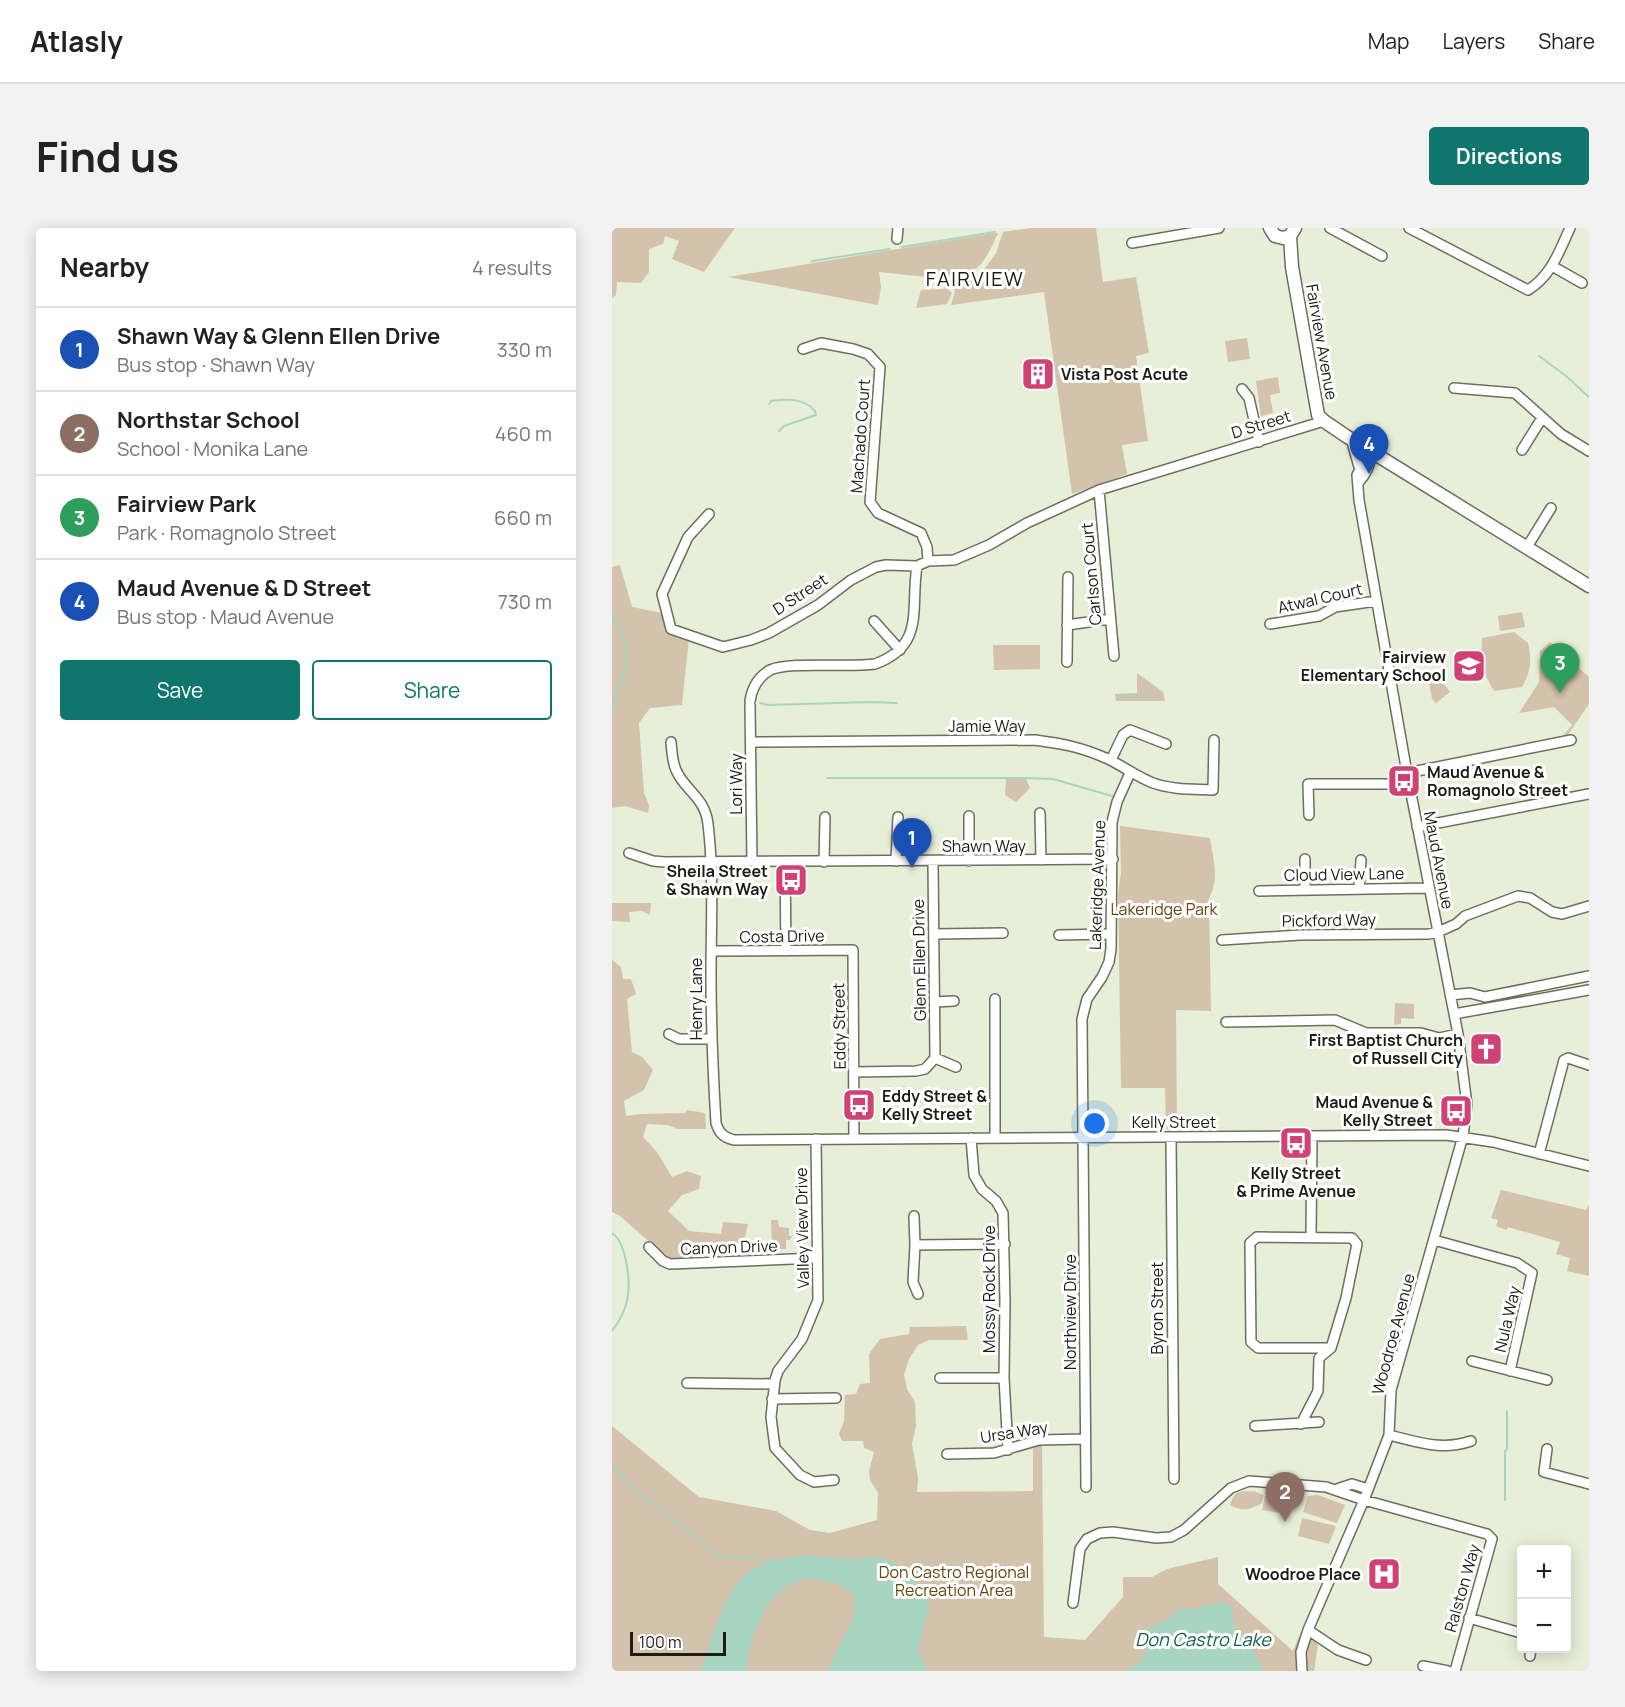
<!DOCTYPE html>
<meta charset="utf-8">
<style>
:root{--surface:#fff;--page:#f2f2f2;--text:#222;--muted:#767676;--line:#e0e0e0;--accent:#0f766e}
body{margin:0;font-family:Manrope,sans-serif;background:var(--page);color:var(--text)}
.controls{position:absolute;right:18px;bottom:18px;display:grid;overflow:hidden;border-radius:6px;box-shadow:0 3px 15px #0003}
.controls button{width:54px;height:54px;display:grid;place-items:center;padding:0;border:0;border-bottom:2px solid var(--line);background:var(--surface);color:var(--text);font:30px sans-serif}
.scale{position:absolute;left:18px;bottom:15px;width:96px;box-sizing:border-box;padding-left:6px;border:3px solid #1b1d15;border-top:0;font-size:16px;line-height:21px;white-space:nowrap;color:#1b1d15;-webkit-text-stroke:4px #fff;paint-order:stroke}
.you{position:absolute;left:483px;top:896px;width:21px;height:21px;margin:-15px;border:4px solid #fff;border-radius:50%;background:#1a73e8;box-shadow:0 0 0 9px #1a73e833}
.badge{display:grid;place-items:center;width:39px;height:39px;border-radius:50%;background:var(--accent);color:#fff;font-size:20px;font-weight:700}
.pin{position:absolute;translate:-50% -50px;filter:drop-shadow(0 2px 3px #0008)}
.pin::after{content:'';position:absolute;top:32px;width:21px;height:18px;background:inherit;clip-path:polygon(0 0,100% 0,50% 100%)}
.list{margin:0;padding:0;list-style:none}
h2{display:flex;justify-content:space-between;align-items:center;height:78px;margin:0;padding:0 24px;font-size:26px}
h2 small{font-size:20px;font-weight:400;color:var(--muted)}
.list li{display:grid;grid-template-columns:39px 1fr auto;gap:18px;align-items:center;box-sizing:border-box;height:84px;padding:0 24px;border-top:2px solid var(--line)}
.list b{display:block;font-size:22px;white-space:nowrap}
.list p{margin:0;font-size:20px;white-space:nowrap;color:var(--muted)}
.list em{font-size:20px;font-style:normal;color:var(--muted)}
.actions{display:flex;gap:12px;padding:18px 24px}
.actions a{flex:1;padding:14px 0;border:2px solid var(--accent);border-radius:6px;text-align:center;font-size:21px;color:var(--accent)}
.actions .main{background:var(--accent);color:#fff}
.map{position:relative;flex:none;width:977px;height:1443px;overflow:hidden;border-radius:6px}
header{display:flex;align-items:center;gap:36px;box-sizing:border-box;height:84px;padding:0 30px;background:var(--surface);border-bottom:2px solid var(--line)}
header strong{font-size:28px}
nav{display:flex;gap:33px;margin-inline-start:auto;font-size:21px}
.intro{display:flex;align-items:center;justify-content:space-between;box-sizing:border-box;height:144px;padding:0 36px}
h1{margin:0;font-size:42px}
.button{padding:15px 27px;border-radius:6px;background:var(--accent);color:#fff;font-size:21px;font-weight:700}
main{display:flex;gap:36px;padding:0 36px}
aside{flex:1;background:var(--surface);border-radius:6px;box-shadow:0 3px 15px #0003}
.map>svg:first-child{display:block}
.green{fill:#d3c2ac}
.water{fill:#a8d4c2}
.lines{fill:none;stroke-linecap:round;stroke-linejoin:round}
.stream{stroke:#a8d4c2;stroke-width:2}
.minor-casing{stroke:#6a705c;stroke-width:12}
.major-casing{stroke:#6a705c;stroke-width:15}
.minor{stroke:#fff;stroke-width:9}
.major{stroke:#fff;stroke-width:12}
.labels{text-anchor:middle;stroke-width:6;stroke-linejoin:round;paint-order:stroke}
.street-label{font-size:16px;fill:#1b1d15;stroke:#fff}
.poi-label{font-size:16px;font-weight:bold;fill:#1b1d15;stroke:#fff;text-anchor:end}
.park-label{font-size:16px;fill:#67440b;stroke:#fff}
.water-label{font-size:18px;font-style:italic;fill:#116149;stroke:#fff}
.quarter-label{font-size:20px;letter-spacing:1.5px;fill:#1b1d15;stroke:#fff}
</style>
<header>
<strong>Atlasly</strong>
<nav><a>Map</a><a>Layers</a><a>Share</a></nav>
</header>
<div class="intro"><h1>Find us</h1><a class="button">Directions</a></div>
<main>
<aside>
<h2>Nearby<small>4 results</small></h2>
<ul class="list">
<li><span class="badge" style="background:#1a4fb4">1</span><div><b>Shawn Way &amp; Glenn Ellen Drive</b><p>Bus stop · Shawn Way</p></div><em>330 m</em></li>
<li><span class="badge" style="background:#8d6e63">2</span><div><b>Northstar School</b><p>School · Monika Lane</p></div><em>460 m</em></li>
<li><span class="badge" style="background:#2e9e5b">3</span><div><b>Fairview Park</b><p>Park · Romagnolo Street</p></div><em>660 m</em></li>
<li><span class="badge" style="background:#1a4fb4">4</span><div><b>Maud Avenue &amp; D Street</b><p>Bus stop · Maud Avenue</p></div><em>730 m</em></li>
</ul>
<div class="actions"><a class="main">Save</a><a>Share</a></div>
</aside>
<div class="map">
<svg width="977" height="1443" viewBox="0 0 977 1443">
<rect width="100%" height="100%" fill="#e8efd8"/>
<!-- green -->
<path class="green" d="M0,0H123L92,44L60,31L67,13L53,8L51,16L37,21V44L29,55L5,54L4,67L0,70Z
M419,0H484L491,54L524,49L537,125L524,128L536,213L510,217L515,246L460,266L432,64L339,77L343,63L334,54L369,46L384,25L391,4Z
M383,5H386C381,16 376,28 368,37C348,57 292,46 267,44L269,59L266,77L116,49Z
M333,59L340,65L335,76L304,80L309,62L332,61Z
M635,110L638,131L616,134L613,113Z
M666,149L668,165L658,167L661,185L649,188L644,153Z
M8,337L20,379L50,385L56,403L77,410L70,477L38,480L27,495L32,565L37,577L36,585L13,578L0,580V339Z
M910,384L913,399L888,403L886,388Z
M902,404L916,415C920,432 919,444 910,459L882,463C870,444 869,433 870,410Z
M938,414L977,449V476L955,508L950,509L960,497L942,479L907,485L927,454L928,423Z
M381,417H428V441L382,442Z
M823,443L838,464L824,475L820,471L816,449Z
M525,445L551,464L553,473H504L503,466L525,465Z
M394,551H414L418,560L404,574L393,567Z
M508,598L598,610C601,630 608,652 597,670L599,783L564,782L565,901H554L553,860H509L506,666L509,645Z
M0,675H39L38,687L30,683L17,684L18,694L0,693Z
M0,732L9,739L11,751H19L24,766L15,771L20,824L30,829L41,842L32,862L12,873L14,888L30,886L73,885L75,882L93,885L94,901H66L56,897L35,896L31,909L45,924L60,949L75,943L89,948L87,961L70,967L56,983L77,1003L109,1006L111,994L136,996L129,1029L58,1032L8,988L0,984Z
M783,775L802,776V791L789,790V796L782,797Z
M889,962L974,982L977,977V1048L955,1043L958,1030L944,1026L948,1014L896,999L894,1002L884,998L886,992L879,990Z
M159,992H166L167,999L177,1000V1008H180L178,1012H174V1021H160Z
M354,1098L356,1112H317L306,1117L297,1131L292,1147L295,1161L303,1174L304,1198L300,1216L306,1250L305,1264L421,1263V1217L430,1215L432,1409L473,1412L511,1369V1349H540L555,1341L606,1329V1356L681,1423L687,1408L698,1413L701,1412L706,1416L702,1443H0V1198L87,1269L164,1283L198,1302L218,1305L265,1292L266,1265L258,1252L257,1243L262,1224L252,1220L251,1213H230L227,1206L232,1193L233,1167L244,1166L248,1156L258,1155L257,1126L268,1111L297,1106L298,1099Z
M642,1263L651,1267L650,1275C638,1282 630,1284 618,1277C623,1261 627,1264 642,1263Z
M706,1267L733,1277L725,1295L691,1284L696,1268Z
M653,1268L678,1272L676,1286L650,1282Z
M690,1290L724,1298L717,1316L686,1308Z"/>
<!-- water -->
<path class="water" d="M198,1327L237,1331L268,1329L277,1332L291,1340L315,1367L317,1378L306,1421L315,1443H215L241,1391L243,1369C232,1357 217,1352 201,1351C156,1351 138,1406 134,1443H89C99,1414 111,1363 137,1344C154,1331 177,1329 198,1327Z
M614,1374C624,1385 619,1388 623,1400C630,1417 648,1424 651,1443H513C522,1440 536,1430 535,1418C534,1410 531,1407 536,1399L555,1392L565,1382L589,1380L595,1377Z"/>
<g class="lines">
<!-- stream -->
<path class="stream" d="M290,19L383,4
M200,33L278,21
M927,128L954,148L977,169
M157,176L159,173C174,171 193,170 203,183L204,187L172,198L167,203
M0,386L15,417L14,439L0,482
M506,468L536,467
M148,475L156,477L258,474L285,475
M215,550H414L441,551L500,568
M0,1005C15,1015 19,1055 15,1073C12,1085 7,1094 0,1103
M0,1238L24,1263L108,1328L166,1334
M893,1272V1223L895,1221V1183"/>
<defs>
<path id="minor" d="M718,0L770,28
M797,0L916,62C939,48 947,24 958,0
M285,11L286,0
M520,15L607,0
M940,38L970,55
M191,121L209,115L241,121L256,126L268,139L258,274L266,285L309,305L315,319L316,333
M842,160L903,165L949,206L977,223
M630,161L637,170L647,214
M910,222L930,190
M747,254C755,245 760,234 758,222
M487,262L502,428
M97,286L76,309L50,366L59,401L111,419L139,412L157,405L206,377L239,352L264,339L274,337L305,338L316,333L342,332L377,317L415,295L487,262L712,193
M915,319L939,280
M262,393L288,422
M658,396L707,388L723,379L764,373
M455,397L498,391
M455,434L456,349
M138,473C140,460 146,449 158,442C178,433 237,440 263,436C314,417 298,381 305,338
M138,477L140,634
M59,514C60,524 60,533 64,542C73,563 93,569 96,596C102,646 99,697 99,747C99,797 101,845 104,895C107,905 111,909 122,912L834,907L881,914L977,938
M139,514L423,512C452,516 469,519 496,531C511,538 525,549 541,555C561,562 581,561 601,562L602,512
M499,532L511,507L518,502L554,516
M795,545L959,512
M428,585L429,632
M697,587L696,556H797
M805,599L977,566
M17,625L41,633L53,634L501,631
M693,631V660
M284,633L286,589
M321,633L323,830
M357,633V588
M173,634L174,723
M212,634L213,589
M747,660L749,632
M647,663L817,660
M322,706L391,705
M447,707L499,706
M610,712L688,707L817,706L826,704L844,696L853,688L906,668L918,670L940,684L950,686L977,678
M99,723L241,722L242,911
M838,767L858,765L873,769L977,748
M383,771V910
M323,774L342,773
M842,786L977,762
M614,794L723,792L754,805H809L827,810L846,806
M57,806L67,811H99
M323,830L344,839
M242,844L304,843L313,841L323,830
M559,909L562,1251
M359,910L362,947L370,961L384,973L391,985L393,1073L392,1150L396,1222
M204,911L206,1072L190,1111L166,1143L163,1152L159,1189L163,1220L188,1247L202,1254L222,1252
M927,926L952,832L956,830L977,837
M302,988L303,1017L301,1054L306,1066
M699,1008L700,909
M822,1012L905,1035L920,1045L898,1143
M303,1017L393,1016
M37,1019L51,1033L58,1036L205,1030
M860,1133L935,1152
M328,1150H392
M75,1155L162,1156
M160,1171L224,1170
M689,1196L706,1163L707,1130L719,1120L734,1070L745,1016L740,1010L645,1009L638,1015L639,1114L646,1120H719
M643,1198L707,1194
M777,1207C805,1214 831,1223 859,1213
M935,1221L932,1244L977,1256
M335,1226L382,1225L427,1212L473,1211
M474,1259L470,791L475,771L490,749L497,734L499,721L500,594L505,574L518,545
M722,1262L740,1256L756,1261
M461,1375L468,1321L475,1311L488,1305L501,1304L544,1310L559,1309L572,1302L619,1260L637,1253L714,1259L752,1272L875,1306L880,1311L843,1443
M857,1390L909,1405
M696,1402L726,1422L754,1432
M918,1428L919,1420
M811,1438L836,1443
M690,1443L689,1424L696,1402L752,1272L777,1207L779,1162L851,908L855,877L846,806L795,545L747,272L745,247L758,222"/>
<path id="major" d="M658,0L663,8L671,10L678,8L683,0
M678,8L680,39L706,187L712,193L734,208L977,358
M741,212L748,237"/>
</defs>
<!-- minor casing -->
<use href="#minor" class="minor-casing"/>
<!-- major casing -->
<use href="#major" class="major-casing"/>
<!-- minor -->
<use href="#minor" class="minor"/>
<!-- major -->
<use href="#major" class="major"/>
</g>
<!-- icons -->
<defs>
<symbol id="building-square" viewBox="-11 -11 22 22"><rect x="-9" y="-9" width="18" height="18" rx="4" fill="#cf4274" stroke="#fff"/><path d="M-4-6H4V6H1V3H-1V6H-4ZM-2.5-4.3h1.7v1.8h-1.7ZM.8-4.3h1.7v1.8H.8ZM-2.5-1h1.7V.8h-1.7ZM.8-1h1.7V.8H.8Z" fill="#fff"/></symbol>
<symbol id="school-square" viewBox="-11 -11 22 22"><rect x="-9" y="-9" width="18" height="18" rx="4" fill="#cf4274" stroke="#fff"/><path d="M0-5L7-2L0 1L-7-2ZM-4 1L0 2.5L4 1V4Q0 6-4 4Z" fill="#fff"/></symbol>
<symbol id="bus-square" viewBox="-11 -11 22 22"><rect x="-9" y="-9" width="18" height="18" rx="4" fill="#cf4274" stroke="#fff"/><path d="M-5-6H5V4H4V6H2V4H-2V6H-4V4H-5ZM-3.5-4V0h7V-4ZM-3.5 1.2v1.5H-2V1.2ZM2 1.2v1.5H3.5V1.2Z" fill="#fff"/></symbol>
<symbol id="church-square" viewBox="-11 -11 22 22"><rect x="-9" y="-9" width="18" height="18" rx="4" fill="#cf4274" stroke="#fff"/><path d="M-1.2-6h2.4v3.5h3.3v2.4h-3.3V6h-2.4V-.1h-3.3v-2.4h3.3Z" fill="#fff"/></symbol>
<symbol id="hospital-square" viewBox="-11 -11 22 22"><rect x="-9" y="-9" width="18" height="18" rx="4" fill="#cf4274" stroke="#fff"/><path d="M-5-5h3v3.5h4V-5h3V5h-3V1.5h-4V5h-3Z" fill="#fff"/></symbol>
</defs>
<g fill-rule="evenodd">
<use href="#building-square" x="407" y="127" width="38" height="38"/>
<use href="#school-square" x="838" y="419" width="38" height="38"/>
<use href="#bus-square" x="773" y="534" width="38" height="38"/>
<use href="#bus-square" x="160" y="633" width="38" height="38"/>
<use href="#church-square" x="855" y="802" width="38" height="38"/>
<use href="#bus-square" x="228" y="858" width="38" height="38"/>
<use href="#bus-square" x="825" y="864" width="38" height="38"/>
<use href="#bus-square" x="665" y="896" width="38" height="38"/>
<use href="#hospital-square" x="753" y="1327" width="38" height="38"/>
</g>
<g class="labels">
<!-- street labels -->
<g class="street-label">
<text transform="translate(710 114) rotate(80)" y="6">Fairview Avenue</text>
<text transform="translate(649 196) rotate(-17)" y="6">D Street</text>
<text transform="translate(248 208) rotate(-86)" y="6">Machado Court</text>
<text transform="translate(479 346) rotate(-95)" y="6">Carlson Court</text>
<text transform="translate(188 366) rotate(-33)" y="6">D Street</text>
<text transform="translate(708 370) rotate(-13)" y="6">Atwal Court</text>
<text x="375" y="504">Jamie Way</text>
<text transform="translate(124 556) rotate(-90)" y="6">Lori Way</text>
<text x="372" y="624">Shawn Way</text>
<text transform="translate(827 632) rotate(79)" y="6">Maud Avenue</text>
<text transform="translate(732 646) rotate(-1)" y="6">Cloud View Lane</text>
<text transform="translate(485 657) rotate(-88)" y="6">Lakeridge Avenue</text>
<text transform="translate(717 692) rotate(-1)" y="6">Pickford Way</text>
<text transform="translate(170 708) rotate(-1)" y="6">Costa Drive</text>
<text transform="translate(307 732) rotate(-91)" y="6">Glenn Ellen Drive</text>
<text transform="translate(84 771) rotate(-90)" y="6">Henry Lane</text>
<text transform="translate(227 798) rotate(-91)" y="6">Eddy Street</text>
<text x="562" y="900">Kelly Street</text>
<text transform="translate(190 1000) rotate(-91)" y="6">Valley View Drive</text>
<text transform="translate(117 1019) rotate(-2)" y="6">Canyon Drive</text>
<text transform="translate(377 1061) rotate(-90)" y="6">Mossy Rock Drive</text>
<text transform="translate(545 1080) rotate(-90)" y="6">Byron Street</text>
<text transform="translate(458 1084) rotate(-90)" y="6">Northview Drive</text>
<text transform="translate(895 1091) rotate(-77)" y="6">Nula Way</text>
<text transform="translate(781 1106) rotate(-75)" y="6">Woodroe Avenue</text>
<text transform="translate(402 1204) rotate(-9)" y="6">Ursa Way</text>
<text transform="translate(850 1360) rotate(-74)" y="6">Ralston Way</text>
</g>
<!-- poi labels -->
<g class="poi-label">
<text x="449" y="152" text-anchor="start">Vista Post Acute</text>
<text x="834" y="435">Fairview<tspan x="834" dy="18">Elementary School</tspan></text>
<text x="815" y="550" text-anchor="start">Maud Avenue &amp;<tspan x="815" dy="18">Romagnolo Street</tspan></text>
<text x="156" y="649">Sheila Street<tspan x="156" dy="18">&amp; Shawn Way</tspan></text>
<text x="851" y="818">First Baptist Church<tspan x="851" dy="18">of Russell City</tspan></text>
<text x="270" y="874" text-anchor="start">Eddy Street &amp;<tspan x="270" dy="18">Kelly Street</tspan></text>
<text x="821" y="880">Maud Avenue &amp;<tspan x="821" dy="18">Kelly Street</tspan></text>
<text x="684" y="951" text-anchor="middle">Kelly Street<tspan x="684" dy="18">&amp; Prime Avenue</tspan></text>
<text x="749" y="1352">Woodroe Place</text>
</g>
<!-- park labels -->
<g class="park-label">
<text x="552" y="687">Lakeridge Park</text>
<text x="342" y="1350">Don Castro Regional<tspan x="342" dy="18">Recreation Area</tspan></text>
</g>
<!-- water labels -->
<g class="water-label">
<text x="591" y="1418">Don Castro Lake</text>
</g>
<!-- quarter labels -->
<g class="quarter-label">
<text x="363" y="58">FAIRVIEW</text>
</g>
</g>
</svg>
<div class="controls">
<button>+</button>
<button>−</button>
</div>
<div class="scale">100 m</div>
<div class="you"></div>
<div class="pin badge" style="left:300px;top:640px;background:#1a4fb4">1</div>
<div class="pin badge" style="left:673px;top:1294px;background:#8d6e63">2</div>
<div class="pin badge" style="left:948px;top:465px;background:#2e9e5b">3</div>
<div class="pin badge" style="left:757px;top:246px;background:#1a4fb4">4</div>
</div>
</main>
